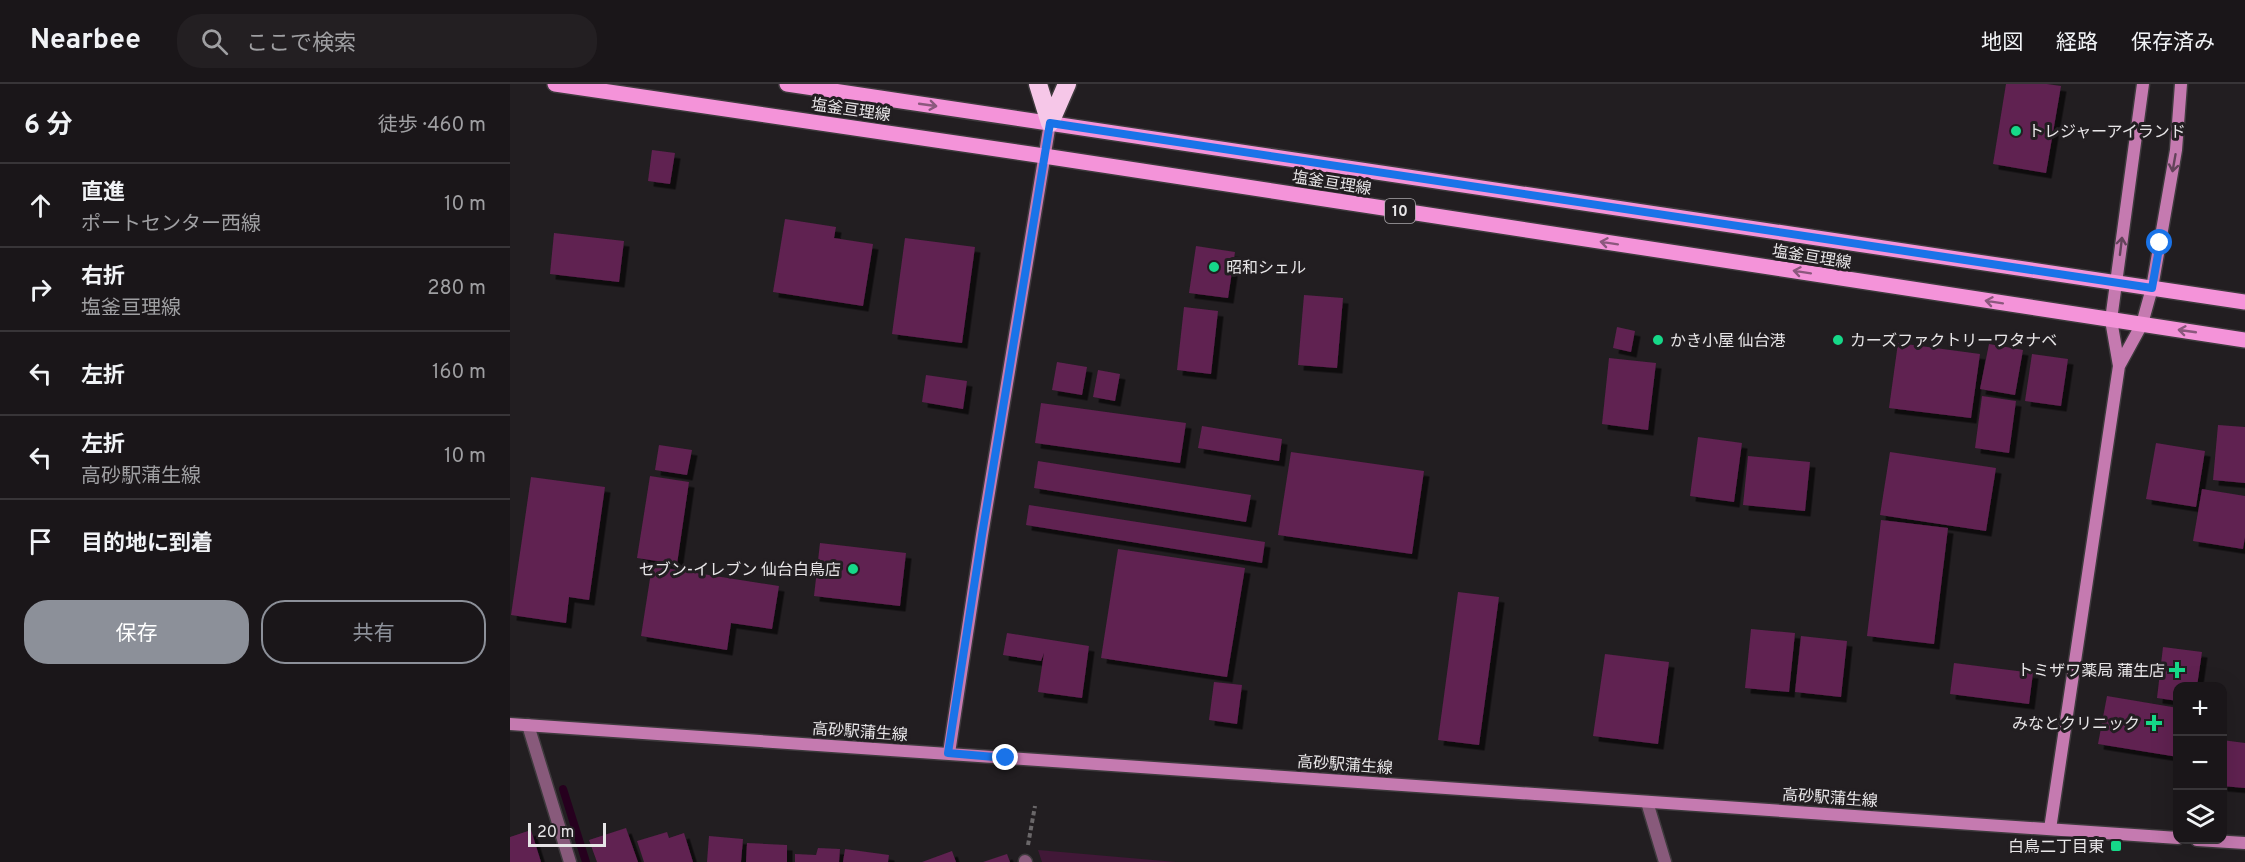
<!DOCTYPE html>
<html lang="ja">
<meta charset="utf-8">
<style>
:root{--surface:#1a1619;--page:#231f22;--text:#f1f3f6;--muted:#9f9fa2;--line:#383538;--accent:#8c9099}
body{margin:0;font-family:Overpass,"Noto Sans JP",sans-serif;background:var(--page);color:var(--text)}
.controls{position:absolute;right:18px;bottom:18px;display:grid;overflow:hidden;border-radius:12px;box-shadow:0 6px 24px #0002}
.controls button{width:54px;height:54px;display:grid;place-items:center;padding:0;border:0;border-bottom:2px solid var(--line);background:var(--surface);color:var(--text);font:30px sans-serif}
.scale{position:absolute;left:18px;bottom:15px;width:78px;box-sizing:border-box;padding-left:6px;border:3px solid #e7e5e7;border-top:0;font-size:16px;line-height:21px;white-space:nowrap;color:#e7e5e7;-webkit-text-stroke:4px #221e21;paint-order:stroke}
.stop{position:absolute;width:18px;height:18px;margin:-14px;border:4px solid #1a73e8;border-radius:50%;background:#fff}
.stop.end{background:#1a73e8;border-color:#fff;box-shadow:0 2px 6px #0008}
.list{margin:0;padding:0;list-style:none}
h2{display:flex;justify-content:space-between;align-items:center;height:78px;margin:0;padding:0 24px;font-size:26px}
h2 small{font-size:20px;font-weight:400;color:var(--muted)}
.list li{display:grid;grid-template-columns:39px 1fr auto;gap:18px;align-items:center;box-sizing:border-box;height:84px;padding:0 24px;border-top:2px solid var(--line)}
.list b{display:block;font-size:22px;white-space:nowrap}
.list p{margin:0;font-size:20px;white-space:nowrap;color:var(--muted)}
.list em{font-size:20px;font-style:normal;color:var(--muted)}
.actions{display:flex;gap:12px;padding:18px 24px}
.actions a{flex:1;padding:14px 0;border:2px solid var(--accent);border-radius:24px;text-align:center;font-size:21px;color:var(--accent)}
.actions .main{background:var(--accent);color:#fff}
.icon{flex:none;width:33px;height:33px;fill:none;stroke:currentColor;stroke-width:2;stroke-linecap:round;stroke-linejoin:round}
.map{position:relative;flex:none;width:1735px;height:778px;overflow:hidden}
header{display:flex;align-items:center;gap:36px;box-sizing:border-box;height:84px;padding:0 30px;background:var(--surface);border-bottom:2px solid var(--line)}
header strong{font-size:28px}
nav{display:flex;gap:33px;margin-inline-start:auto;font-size:21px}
.search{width:420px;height:54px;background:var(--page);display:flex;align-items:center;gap:15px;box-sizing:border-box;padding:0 21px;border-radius:24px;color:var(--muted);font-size:22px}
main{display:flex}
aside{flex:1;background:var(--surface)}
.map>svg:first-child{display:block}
.green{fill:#411837}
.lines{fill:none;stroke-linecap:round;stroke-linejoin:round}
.stream{stroke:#26001e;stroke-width:8}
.building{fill:#602151;filter:url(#shadow)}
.street-casing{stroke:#3e3a3d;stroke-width:15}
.secondary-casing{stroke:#3e3a3d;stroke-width:15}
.primary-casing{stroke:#3e3a3d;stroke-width:18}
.highway-casing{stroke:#3e3a3d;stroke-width:21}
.path{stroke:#6a6769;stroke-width:4;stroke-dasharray:4.5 3;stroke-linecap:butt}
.street{stroke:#885a7b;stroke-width:12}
.secondary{stroke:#c57ab0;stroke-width:12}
.primary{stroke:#f493d9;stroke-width:15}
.highway{stroke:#f6c7e8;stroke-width:18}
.oneway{stroke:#8b587d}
.oneway2{stroke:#63435a}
.route{stroke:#1a73e8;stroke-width:8}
.poi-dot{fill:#16d989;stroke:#221e21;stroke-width:2}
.labels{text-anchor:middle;stroke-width:6;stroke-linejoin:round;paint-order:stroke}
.shield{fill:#221e21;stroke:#aca9ac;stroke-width:1.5}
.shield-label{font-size:15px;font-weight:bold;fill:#e7e5e7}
.street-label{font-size:16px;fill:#e7e5e7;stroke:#221e21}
.poi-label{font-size:16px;fill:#e7e5e7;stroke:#221e21;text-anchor:start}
</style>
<header>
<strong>Nearbee</strong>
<div class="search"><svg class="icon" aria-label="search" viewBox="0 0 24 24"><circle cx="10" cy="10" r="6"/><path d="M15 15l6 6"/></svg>ここで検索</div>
<nav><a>地図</a><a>経路</a><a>保存済み</a></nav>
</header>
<main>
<aside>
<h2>6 分<small>徒歩 · 460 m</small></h2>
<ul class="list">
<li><svg class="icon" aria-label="ahead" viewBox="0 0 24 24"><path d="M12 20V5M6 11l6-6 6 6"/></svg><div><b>直進</b><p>ポートセンター西線</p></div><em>10 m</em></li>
<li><svg class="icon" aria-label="right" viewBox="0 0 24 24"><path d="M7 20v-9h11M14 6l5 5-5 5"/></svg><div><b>右折</b><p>塩釜亘理線</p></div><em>280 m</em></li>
<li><svg class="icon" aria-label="left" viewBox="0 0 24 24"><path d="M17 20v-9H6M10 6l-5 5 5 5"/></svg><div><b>左折</b></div><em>160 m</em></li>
<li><svg class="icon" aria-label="left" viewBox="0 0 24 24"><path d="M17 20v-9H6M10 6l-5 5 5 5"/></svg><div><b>左折</b><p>高砂駅蒲生線</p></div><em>10 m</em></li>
<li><svg class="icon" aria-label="arrive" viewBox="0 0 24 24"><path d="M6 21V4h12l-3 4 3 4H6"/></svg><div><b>目的地に到着</b></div></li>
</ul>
<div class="actions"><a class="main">保存</a><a>共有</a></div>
</aside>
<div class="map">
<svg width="1735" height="778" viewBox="0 0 1735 778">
<defs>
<filter id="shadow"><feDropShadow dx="5.5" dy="5.5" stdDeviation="0" flood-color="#0009"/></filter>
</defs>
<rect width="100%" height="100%" fill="#221e21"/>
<!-- green -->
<path class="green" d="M528,766L666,778H532Z"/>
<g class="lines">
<!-- stream -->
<path class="stream" d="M53,705L76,778"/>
</g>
<!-- building -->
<path class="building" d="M1496,0H1537L1551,2L1536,89L1483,80Z
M142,66L165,69L160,100L138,97Z
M275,135L326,143L324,154L363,160L353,222L263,208Z
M44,149L114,157L109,198L40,190Z
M395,154L465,163L452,259L382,250Z
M686,162L725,168L718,214L679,209Z
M794,211L833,214L827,284L788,281Z
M674,223L708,227L701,290L667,286Z
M1107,243L1125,247L1121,268L1103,264Z
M1388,259L1470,270L1461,334L1379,324Z
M1479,260L1513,266L1505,311L1470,305Z
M1522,270L1558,275L1551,322L1515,317Z
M1099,274L1146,279L1138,346L1092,340Z
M547,278L577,283L572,311L542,306Z
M588,286L610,290L605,317L583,313Z
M416,291L457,297L453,325L412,318Z
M1472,312L1506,317L1499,369L1465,364Z
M531,319L676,339L670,379L525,359Z
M1708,341L1735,343V399L1703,396Z
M692,342L772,355L769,377L688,364Z
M1188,353L1232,359L1224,418L1180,412Z
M1646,359L1695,367L1686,423L1636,415Z
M149,361L182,366L177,391L145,386Z
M781,368L914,387L902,470L768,451Z
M1380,368L1486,384L1476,447L1370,431Z
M1238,372L1300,378L1295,427L1233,421Z
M528,377L741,411L736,438L524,404Z
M140,392L179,398L167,480L127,474Z
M21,393L95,403L79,516L59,513L56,539L1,531Z
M1692,405L1735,412V453L1733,465L1683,457Z
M519,421L755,458L752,479L516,441Z
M1371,436L1438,444L1424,560L1357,552Z
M310,459L396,469L390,522L304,512Z
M608,465L735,484L717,593L591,574Z
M142,482L269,502L262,545L221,539L217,566L131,552Z
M948,508L989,513L969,661L928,656Z
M1241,545L1285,549L1279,608L1235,604Z
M497,549L579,562L572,614L528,608L534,569L531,577L493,571Z
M1291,552L1337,557L1331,613L1285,608Z
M1653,563L1692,568L1687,602H1668V617L1647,614Z
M1095,570L1159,578L1148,660L1083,652Z
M1444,579L1523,589L1519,620L1440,610Z
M704,598L732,601L727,640L699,636Z
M1597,612L1668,624V673L1588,660Z
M1712,656L1735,659V704L1712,702Z
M116,744L128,778H87L79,756Z
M21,746L31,778H0V753Z
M157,748L159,754L174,749L183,778H134L127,757Z
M199,752L233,755L231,778H197Z
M237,759L277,761V778H236Z
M308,764L330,765L329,778H285V770L306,771Z
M335,765L379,771L378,778H333Z
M442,767L446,778H412Z
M497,770L500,778H473Z"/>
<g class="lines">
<defs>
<path id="street" d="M18,641L60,778
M1137,718L1155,778
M515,777L516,778"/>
<path id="secondary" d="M1609,282L1632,240L1642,204L1666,66L1671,0
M0,640L1668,754
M439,669L472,451L540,39
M1540,745L1609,282L1601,236L1633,0
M1687,756L1735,759"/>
<path id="primary" d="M45,0L534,72L1735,256
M277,0L1735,218"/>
<path id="highway" d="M528,0L540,39
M540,39L557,0"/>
</defs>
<!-- street casing -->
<use href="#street" class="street-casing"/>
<!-- secondary casing -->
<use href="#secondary" class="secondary-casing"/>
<!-- primary casing -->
<use href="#primary" class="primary-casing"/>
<!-- highway casing -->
<use href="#highway" class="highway-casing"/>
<!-- path -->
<path class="path" d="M518,761L525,722"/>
<!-- street -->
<use href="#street" class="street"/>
<!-- secondary -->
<use href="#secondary" class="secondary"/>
<!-- primary -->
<use href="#primary" class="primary"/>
<!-- highway -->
<use href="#highway" class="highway"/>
</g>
<!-- one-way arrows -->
<defs><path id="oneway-shaft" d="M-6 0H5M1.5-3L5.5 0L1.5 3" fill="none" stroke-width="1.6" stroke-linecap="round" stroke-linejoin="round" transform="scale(1.5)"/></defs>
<g class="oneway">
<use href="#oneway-shaft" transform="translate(418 21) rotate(8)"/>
<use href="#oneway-shaft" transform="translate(1099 159) rotate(-171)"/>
<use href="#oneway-shaft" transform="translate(1292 188) rotate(-171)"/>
<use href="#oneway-shaft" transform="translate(1484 218) rotate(-171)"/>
<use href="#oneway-shaft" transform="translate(1677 247) rotate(-172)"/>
</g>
<g class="oneway2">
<use href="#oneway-shaft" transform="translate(1664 79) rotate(100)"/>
<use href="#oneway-shaft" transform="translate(1611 162) rotate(-83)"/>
</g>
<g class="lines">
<!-- route -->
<path class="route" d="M496,674L438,669L472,451L540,39L1642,204L1650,159"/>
</g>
<!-- markers -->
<g class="poi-dot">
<circle cx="1506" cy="47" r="6"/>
<circle cx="704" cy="183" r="6"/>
<circle cx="1148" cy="256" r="6"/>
<circle cx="1328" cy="256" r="6"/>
<circle cx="343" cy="485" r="6"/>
<path d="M1664 577h6v6h6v6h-6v6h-6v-6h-6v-6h6z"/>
<path d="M1641 630h6v6h6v6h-6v6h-6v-6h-6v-6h6z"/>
<rect x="1600" y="756" width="12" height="12" rx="3"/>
</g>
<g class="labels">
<!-- shield labels -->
<rect class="shield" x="875" y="115" width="30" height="24" rx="4.5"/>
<g class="shield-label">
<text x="890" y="132">10</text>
</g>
<!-- street labels -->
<g class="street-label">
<text transform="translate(341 25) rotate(8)" y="6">塩釜亘理線</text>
<text transform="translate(822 98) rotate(9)" y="6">塩釜亘理線</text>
<text transform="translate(1302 172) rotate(9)" y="6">塩釜亘理線</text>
<text transform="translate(350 647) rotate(4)" y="6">高砂駅蒲生線</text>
<text transform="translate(835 680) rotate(4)" y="6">高砂駅蒲生線</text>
<text transform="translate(1320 713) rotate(4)" y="6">高砂駅蒲生線</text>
</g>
<!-- poi labels -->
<g class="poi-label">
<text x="1518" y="53">トレジャーアイランド</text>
<text x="716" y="189">昭和シェル</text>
<text x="1160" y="262">かき小屋 仙台港</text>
<text x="1340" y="262">カーズファクトリーワタナベ</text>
<text x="331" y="491" text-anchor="end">セブン-イレブン 仙台白鳥店</text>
<text x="1655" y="592" text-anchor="end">トミザワ薬局 蒲生店</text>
<text x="1630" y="645" text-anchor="end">みなとクリニック</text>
<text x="1594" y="768" text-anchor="end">白鳥二丁目東</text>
</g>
</g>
</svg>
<div class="controls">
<button>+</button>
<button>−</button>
<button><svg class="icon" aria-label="layers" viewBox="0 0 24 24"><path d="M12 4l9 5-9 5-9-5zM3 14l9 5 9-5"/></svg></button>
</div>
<div class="scale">20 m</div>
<div class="stop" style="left:1650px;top:159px"></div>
<div class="stop end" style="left:496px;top:674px"></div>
</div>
</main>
